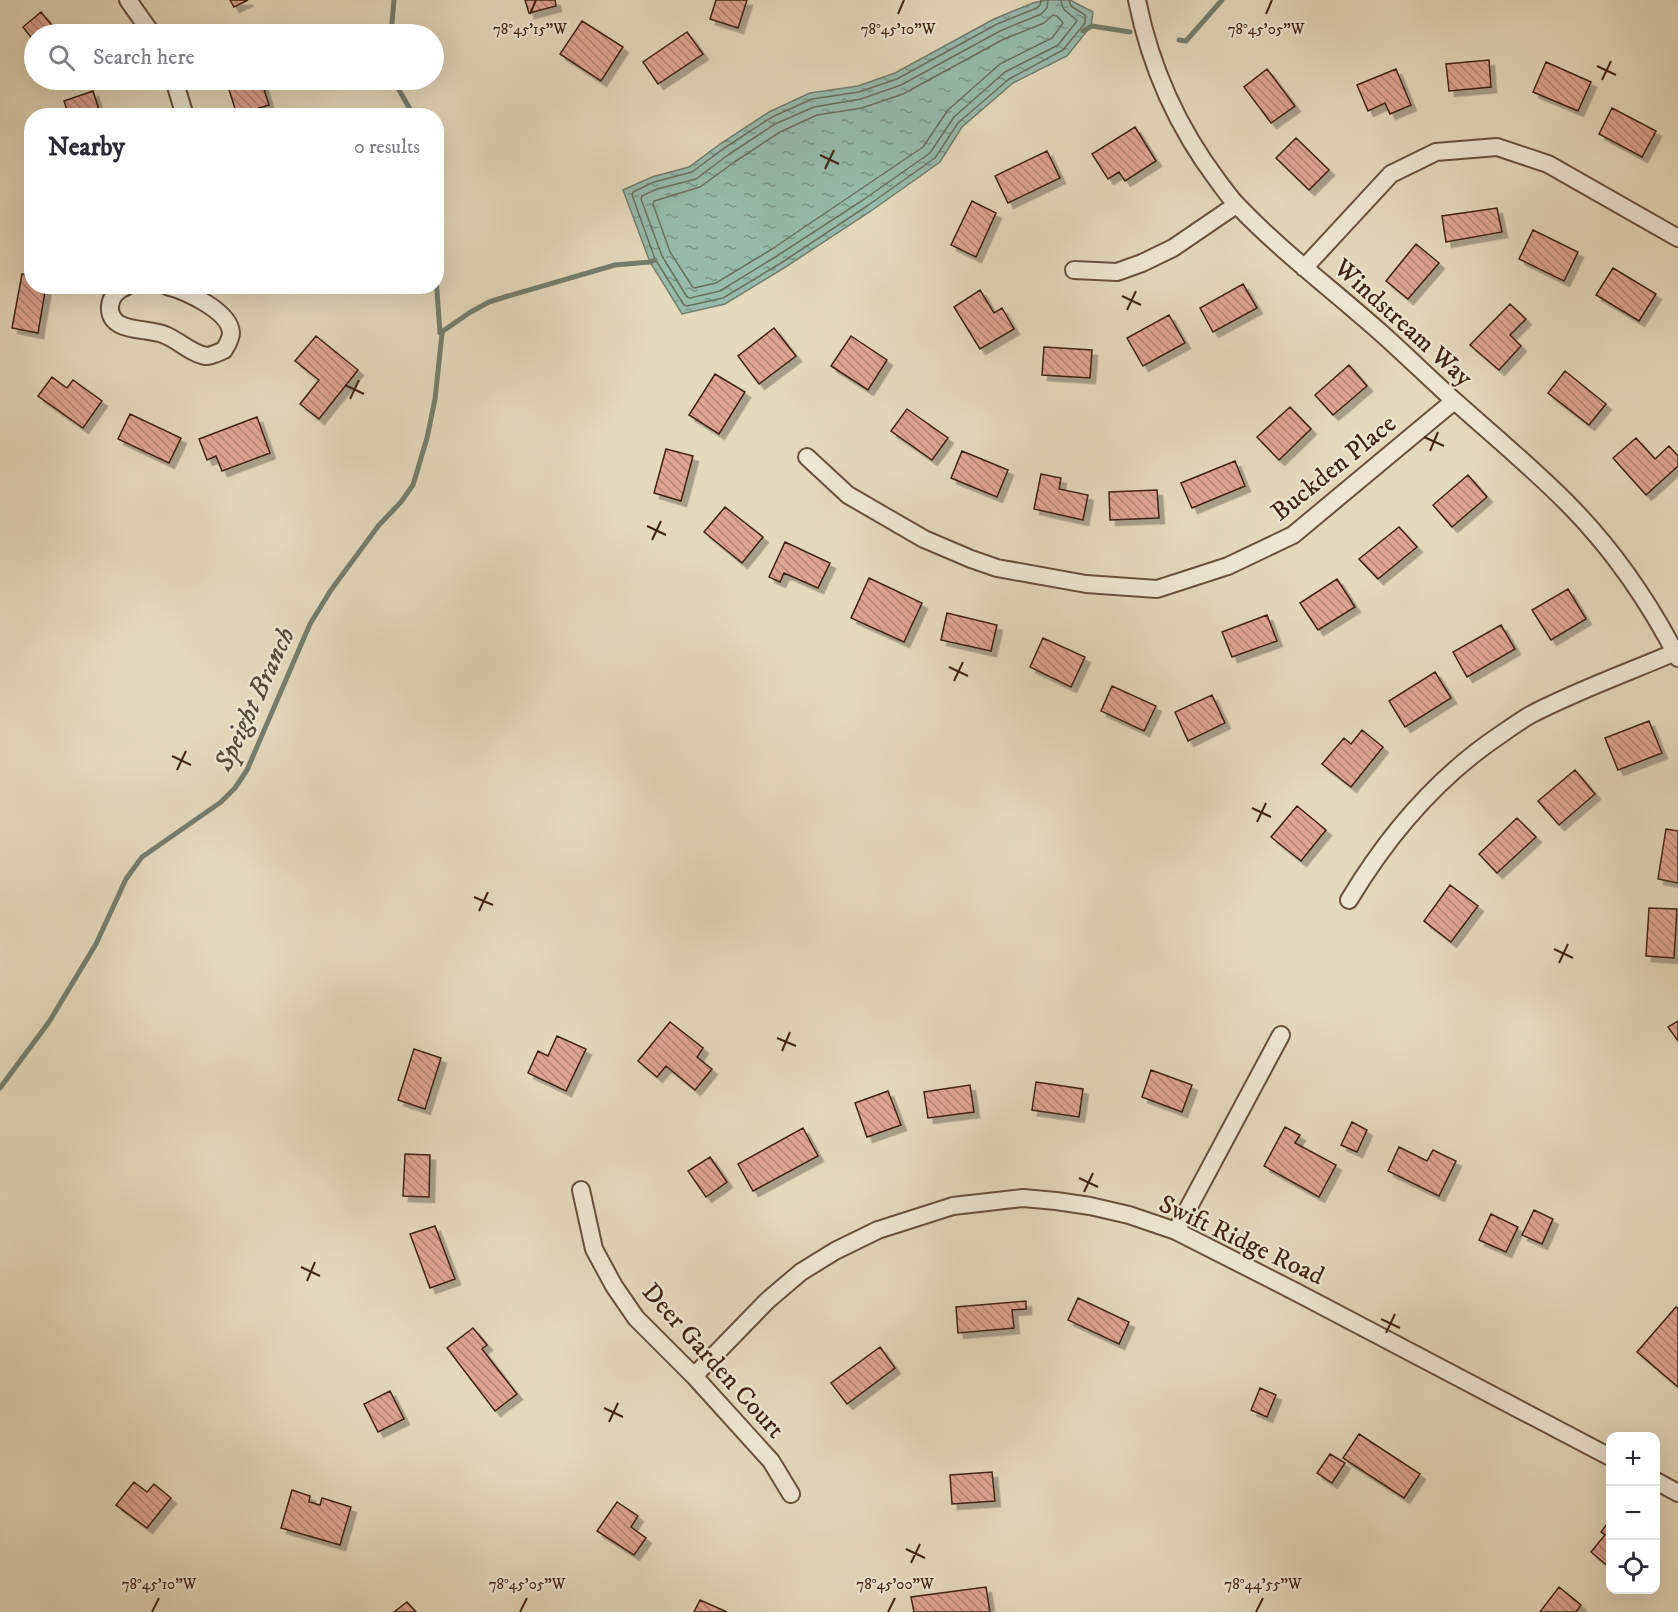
<!DOCTYPE html>
<meta charset="utf-8">
<style>
:root{--surface:#fff;--page:#f7f7f7;--text:#2b2b33;--muted:#7c7c81;--line:#e1e1e2}
body{margin:0;font-family:"IM FELL DW Pica",serif;background:var(--page);color:var(--text)}
.controls{position:absolute;right:18px;bottom:18px;display:grid;overflow:hidden;border-radius:12px;box-shadow:0 6px 24px #0002}
.controls button{width:54px;height:54px;display:grid;place-items:center;padding:0;border:0;border-bottom:2px solid var(--line);background:var(--surface);color:var(--text);font:30px sans-serif}
.list{margin:0;padding:0;list-style:none}
h2{display:flex;justify-content:space-between;align-items:center;height:78px;margin:0;padding:0 24px;font-size:26px}
h2 small{font-size:20px;font-weight:400;color:var(--muted)}
.icon{flex:none;width:33px;height:33px;fill:none;stroke:currentColor;stroke-width:2;stroke-linecap:round;stroke-linejoin:round}
.map{position:relative;flex:none;width:1678px;height:1612px;overflow:hidden}
.search{position:absolute;background:var(--surface);box-shadow:0 6px 24px #0002;left:24px;top:24px;width:420px;height:66px;display:flex;align-items:center;gap:15px;box-sizing:border-box;padding:0 21px;border-radius:33px;color:var(--muted);font-size:22px}
.panel{position:absolute;background:var(--surface);box-shadow:0 6px 24px #0002;left:24px;top:108px;width:420px;height:186px;border-radius:24px}
.map>svg:first-child{display:block}
.water{fill:url(#water-ripples);stroke:#747e6e;stroke-width:1.5}
.lines{fill:none;stroke-linecap:round;stroke-linejoin:round}
.shore{stroke:#6b6f5f;stroke-width:1.5}
.stream{stroke:#747e6e;stroke-width:5}
.building{fill:url(#building-back-hatch);stroke:#402412;stroke-width:1.5;filter:url(#shadow)}
.minor-casing{stroke:#69513c;stroke-width:20}
.minor{stroke:#eee6d3;stroke-width:16}
.ticks{fill:none;stroke:#402412;stroke-width:2}
.labels{text-anchor:middle;stroke-width:4.5;stroke-linejoin:round;paint-order:stroke}
.street-label{font-size:26px;fill:#402412;stroke:#eee6d3}
.water-label{font-size:27px;font-style:italic;fill:#564a38;stroke:#eee6d3}
.ticks-label{font-size:15px;text-anchor:middle;fill:#402412;stroke:#eee6d3;stroke-width:4.5;stroke-linejoin:round;paint-order:stroke}
</style>
<div class="map">
<svg width="1678" height="1612" viewBox="0 0 1678 1612">
<defs>
<pattern id="water-ripples" width="26" height="14" patternUnits="userSpaceOnUse" patternTransform="scale(1.5)"><rect width="26" height="14" fill="#96baac"/><path d="M2 4q2-2 4 0t4 0M15 11q2-2 4 0t4 0" fill="none" stroke="#7c978b"/></pattern>
<pattern id="building-back-hatch" width="6" height="6" patternUnits="userSpaceOnUse" patternTransform="scale(1.5)"><rect width="6" height="6" fill="#e0a493"/><path d="M-1 5l2 2M0 0l6 6M5-1l2 2" fill="none" stroke="#b78577"/></pattern>
<filter id="shadow"><feDropShadow dx="5.5" dy="5.5" stdDeviation="0" flood-color="#0004"/></filter>
</defs>
<rect width="100%" height="100%" fill="#e5d9bc"/>
<filter id="stains"><feTurbulence type="fractalNoise" baseFrequency=".00333" numOctaves="4"/><feColorMatrix values="0 0 0 0 .2 0 0 0 0 .09 0 0 0 0 .02 0 0 0 .5 -.17"/></filter>
<radialGradient id="worn" r=".72"><stop offset=".6" stop-color="#630" stop-opacity="0"/><stop offset="1" stop-color="#630" stop-opacity=".3"/></radialGradient>
<!-- water -->
<path class="water" d="M1046,0H1070L1093,12L1091,26L1067,56L1013,83L962,127L940,162L871,211L784,268L725,304L682,314L650,262L623,190L652,177L689,167L720,144L769,112L810,93L858,86L895,73L994,19L1033,3Z"/>
<g class="lines">
<!-- shore -->
<path class="shore" d="M1041,0L1040,5L1037,8L997,24L897,79L859,92L812,99L772,117L723,149L692,172L654,182L633,192L632,195L655,259L684,305L687,306L723,298L781,263L867,206L935,158L958,123L1009,79L1063,50L1085,23V15L1071,6L1069,0
M1048,0L1047,8L1041,14L1000,31L901,85L861,99L814,107L775,124L728,155L696,179L657,189L642,196L641,199L662,256L687,297L690,298L720,291L777,256L863,200L930,153L954,117L1005,72L1058,45L1077,21C1071,13 1062,13 1061,0
M1053,15L1057,16L1063,23L1052,38L1000,64L948,110L923,147L772,249L716,283L694,288L692,286L670,252L653,204L654,201L700,187L733,163L780,132L817,115L862,108L903,94L1004,39L1044,23Z"/>
<!-- stream -->
<path class="stream" d="M1083,31L1092,26L1130,32
M391,34L394,0
M1179,40L1186,41L1222,0
M394,80L395,83L414,116
M442,334L443,331L469,313L489,302L508,296L615,265L650,262L655,260
M0,1088L49,1022L96,944L126,879L142,857L221,802L235,788L247,770L310,624L331,590L379,525L401,502L413,485L427,438L435,399L442,334L440,333L436,277"/>
</g>
<!-- building -->
<path class="building" d="M230,0H248L234,7Z
M525,0H555L556,6L529,13Z
M716,0H747L738,28L710,19Z
M41,12L59,34H34V41L23,27Z
M582,21L623,47L601,81L560,54Z
M687,32L703,54L658,84L643,62Z
M1489,60L1491,87L1449,91L1446,64Z
M1546,62L1591,82L1578,111L1533,92Z
M1267,69L1295,106L1271,123L1244,87Z
M1396,69L1411,105L1390,114L1385,103L1368,111L1357,85Z
M226,80H261L269,105L237,115Z
M93,91L101,116H69L64,101Z
M1612,108L1656,131L1642,157L1599,134Z
M1135,127L1156,161L1125,181L1119,172L1108,179L1092,154Z
M1296,138L1329,170L1309,190L1276,158Z
M1047,151L1060,178L1008,203L995,176Z
M972,201L996,213L976,257L951,245Z
M1497,208L1502,232L1446,242L1442,216Z
M1533,230L1578,252L1564,281L1519,259Z
M1416,244L1439,263L1408,299L1386,281Z
M1613,268L1656,294L1639,321L1596,295Z
M22,274L32,276V286H46L38,333L12,328Z
M1243,284L1257,308L1213,332L1200,308Z
M980,290L994,313L1002,308L1014,329L980,349L954,307Z
M1510,304L1526,319L1510,335L1521,346L1499,370L1470,345Z
M1169,315L1185,343L1143,366L1127,338Z
M774,328L796,356L759,384L738,356Z
M316,336L358,370L319,419L300,404L319,380L295,361Z
M851,336L887,360L868,390L831,366Z
M1044,347L1092,350L1090,378L1042,375Z
M1349,365L1367,386L1333,415L1315,395Z
M1565,371L1606,404L1589,425L1548,393Z
M715,374L745,392L719,434L689,415Z
M52,377L67,388L73,380L102,401L83,428L38,396Z
M1290,407L1311,429L1279,460L1257,437Z
M907,409L948,438L932,460L891,431Z
M130,414L181,438L169,463L118,439Z
M257,417L270,453L222,471L216,456L207,460L199,439Z
M1636,438L1655,459L1669,446L1678,456V466L1646,495L1613,458Z
M666,449L693,456L681,501L654,493Z
M962,451L1008,470L997,497L951,478Z
M1235,461L1245,486L1192,508L1181,483Z
M1041,474L1061,478L1059,489L1088,495L1083,520L1034,509Z
M1468,475L1487,497L1452,527L1433,505Z
M1157,490L1159,518L1110,520L1109,492Z
M725,507L763,537L742,563L704,532Z
M1399,527L1417,547L1378,579L1359,559Z
M785,542L830,563L818,588L784,573L780,582L769,577Z
M869,578L922,603L904,642L851,618Z
M1337,579L1355,607L1318,630L1300,603Z
M1568,589L1586,619L1551,640L1532,610Z
M947,613L997,625L991,651L941,640Z
M1267,615L1277,641L1232,657L1222,632Z
M1501,625L1515,649L1467,677L1453,652Z
M1043,638L1085,657L1071,687L1030,667Z
M1435,672L1451,698L1405,727L1389,701Z
M1112,686L1156,706L1144,731L1101,711Z
M1212,695L1225,723L1188,741L1175,712Z
M1649,721L1662,753L1618,770L1605,738Z
M1362,730L1383,747L1351,787L1322,764L1344,738L1351,744Z
M1575,770L1595,794L1559,825L1538,801Z
M1297,806L1326,830L1301,861L1271,837Z
M1517,818L1536,837L1497,873L1479,854Z
M1666,829L1678,831V883L1658,879Z
M1450,885L1478,906L1451,942L1424,921Z
M1649,908L1677,909L1674,958L1646,956Z
M1678,1021V1041L1668,1027Z
M670,1022L703,1048L697,1057L712,1069L695,1090L666,1066L657,1077L638,1061Z
M557,1036L586,1049L566,1091L528,1073L538,1051L548,1056Z
M414,1049L441,1058L425,1109L398,1100Z
M1151,1070L1192,1085L1182,1112L1142,1097Z
M1036,1082L1083,1089L1079,1117L1032,1110Z
M970,1085L974,1112L928,1118L924,1092Z
M888,1091L901,1125L867,1137L855,1103Z
M1352,1122L1367,1130L1357,1152L1341,1145Z
M1285,1127L1300,1135L1295,1143L1336,1165L1319,1197L1264,1166Z
M803,1128L818,1156L753,1191L738,1164Z
M1399,1147L1427,1161L1433,1150L1456,1161L1439,1196L1388,1171Z
M405,1154L430,1155L429,1197L403,1196Z
M710,1157L727,1182L706,1197L688,1171Z
M1534,1210L1553,1219L1542,1244L1522,1235Z
M1491,1214L1518,1227L1506,1252L1479,1240Z
M435,1226L455,1279L430,1288L410,1234Z
M1078,1298L1129,1322L1119,1344L1068,1320Z
M1026,1301V1309L1012,1310L1014,1328L958,1333L956,1307Z
M1676,1307L1678,1308V1387L1637,1352Z
M473,1328L487,1345L482,1349L517,1394L495,1411L447,1348Z
M880,1347L895,1368L847,1404L831,1383Z
M1260,1388L1276,1395L1267,1417L1251,1410Z
M390,1391L404,1419L378,1432L364,1404Z
M1359,1434L1420,1474L1404,1498L1343,1458Z
M1330,1454L1345,1463L1332,1483L1317,1473Z
M992,1472L995,1501L952,1504L950,1475Z
M134,1482L147,1492L154,1484L171,1498L147,1528L116,1505Z
M292,1490L310,1496L309,1502L320,1505L322,1498L351,1507L340,1545L281,1528Z
M617,1502L638,1516L631,1527L646,1538L634,1555L597,1531Z
M1610,1520V1568L1591,1552L1605,1535L1601,1532Z
M986,1587L990,1612H914L911,1597Z
M1559,1587L1581,1605L1576,1612H1540Z
M700,1600L727,1612H694Z
M407,1602L416,1612H394Z"/>
<g class="lines">
<defs>
<path id="minor" d="M128,0L152,34
M1137,0C1150,65 1178,128 1218,181C1224,189 1230,198 1238,206C1282,252 1333,290 1380,332C1406,355 1431,380 1457,403C1495,437 1535,470 1571,507C1614,551 1650,604 1678,658
M174,80L185,116
M1304,268L1391,174L1436,152L1497,147L1548,164L1678,238
M1074,270L1117,272L1142,263L1173,248L1236,205
M127,286C118,290 111,295 110,306C108,334 147,327 165,335C178,340 192,354 206,356C212,356 219,352 224,350C227,345 231,339 231,333C230,311 186,291 167,286
M807,457L848,495L924,539L971,559L997,568L1086,584L1157,589L1228,566L1293,535L1454,401
M1349,900C1388,835 1436,778 1500,735C1510,728 1520,721 1530,715C1578,690 1629,672 1678,651
M581,1190L594,1249L614,1286L636,1318L694,1376L771,1461L791,1494
M1176,1231L1281,1035
M694,1376L767,1301L801,1272L835,1251L878,1230L953,1206L1023,1198L1056,1201L1090,1206L1129,1215L1176,1231L1296,1292L1610,1457
M1656,1481L1678,1493"/>
</defs>
<!-- minor casing -->
<use href="#minor" class="minor-casing"/>
<!-- minor -->
<use href="#minor" class="minor"/>
</g>
<!-- ticks -->
<path class="ticks" d="M530,14L536,0M898,14L904,0M1266,14L1272,0M1597,66L1616,75M1602,80L1611,61M820,155L839,164M825,169L834,150M1122,296L1141,305M1127,310L1136,291M345,385L364,394M350,399L359,380M1424,437L1444,446M1430,451L1438,432M647,526L666,535M652,540L661,521M949,667L968,676M954,681L963,662M172,756L191,765M177,770L186,751M1252,808L1271,817M1257,822L1266,803M474,897L493,905M479,911L488,892M1554,949L1573,958M1559,963L1568,944M777,1038L796,1046M782,1051L790,1032M1079,1178L1098,1187M1084,1192L1093,1173M301,1267L320,1276M307,1281L315,1262M1381,1319L1400,1328M1386,1333L1395,1314M604,1408L623,1417M609,1422L618,1403M906,1549L925,1558M911,1563L920,1544M152,1612L159,1598M520,1612L527,1598M888,1612L895,1598M1256,1612L1263,1598"/>
<g class="labels">
<!-- street labels -->
<g class="street-label">
<text transform="translate(1404 322) rotate(42)" y="9">Windstream Way</text>
<text transform="translate(1333 467) rotate(-39)" y="9">Buckden Place</text>
<text transform="translate(1242 1239) rotate(25)" y="9">Swift Ridge Road</text>
<text transform="translate(714 1360) rotate(48)" y="9">Deer Garden Court</text>
</g>
<!-- water labels -->
<g class="water-label">
<text transform="translate(254 699) rotate(-65)" y="9">Speight Branch</text>
</g>
</g>
<g class="ticks-label">
<text x="530" y="34">78°45'15"W</text>
<text x="898" y="34">78°45'10"W</text>
<text x="1266" y="34">78°45'05"W</text>
<text x="159" y="1589">78°45'10"W</text>
<text x="527" y="1589">78°45'05"W</text>
<text x="895" y="1589">78°45'00"W</text>
<text x="1263" y="1589">78°44'55"W</text>
</g>
<rect width="100%" height="100%" filter="url(#stains)"/>
<rect width="100%" height="100%" fill="url(#worn)"/>
</svg>
<div class="controls">
<button>+</button>
<button>−</button>
<button><svg class="icon" aria-label="locate" viewBox="0 0 24 24"><circle cx="12" cy="12" r="6"/><path d="M12 2v4M12 18v4M2 12h4M18 12h4"/></svg></button>
</div>
<div class="search"><svg class="icon" aria-label="search" viewBox="0 0 24 24"><circle cx="10" cy="10" r="6"/><path d="M15 15l6 6"/></svg>Search here</div>
<section class="panel">
<h2>Nearby<small>0 results</small></h2>
<ul class="list">
</ul>
</section>
</div>
